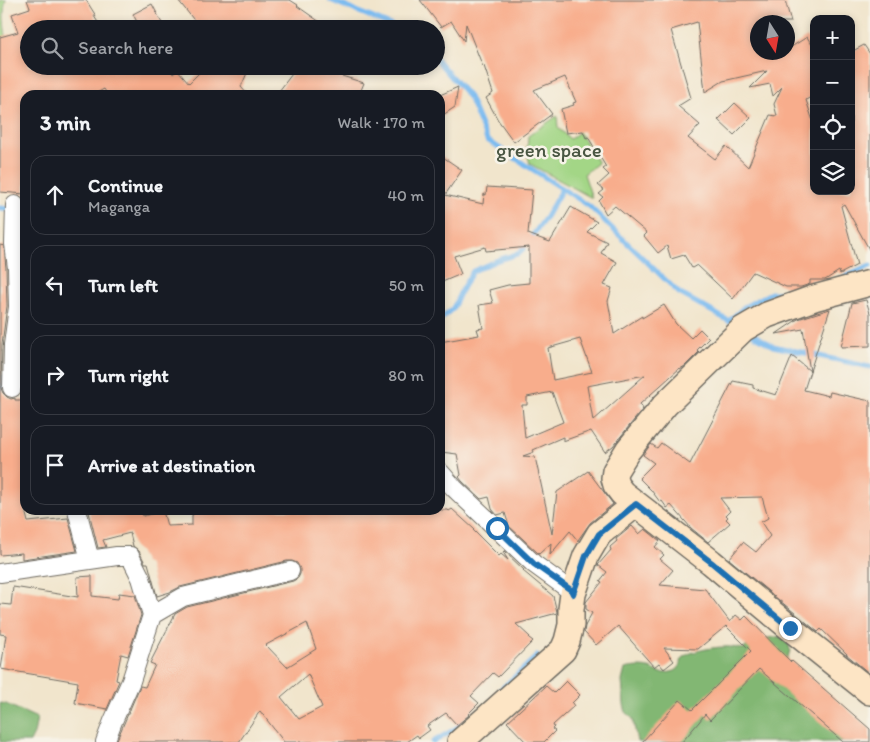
<!DOCTYPE html>
<meta charset="utf-8">
<style>
:root{--surface:#171b24;--page:#242831;--text:#f1f3f6;--muted:#9ea1a6;--line:#363941}
body{margin:0;font-family:Itim,sans-serif;background:var(--page);color:var(--text)}
.controls{position:absolute;right:15px;top:15px;display:grid;overflow:hidden;border-radius:10px;box-shadow:0 2px 8px #0003}
.controls button{width:45px;height:45px;display:grid;place-items:center;padding:0;border:0;border-bottom:1px solid var(--line);background:var(--surface);color:var(--text);font:25px sans-serif}
.compass{position:absolute;left:750px;top:15px;width:45px;height:45px;border-radius:50%;background:var(--surface);box-shadow:0 2px 8px #0003;rotate:169deg}
.stop{position:absolute;width:15px;height:15px;margin:-11px;border:4px solid #1f6fb2;border-radius:50%;background:#fff}
.stop.end{background:#1f6fb2;border-color:#fff;box-shadow:0 1px 5px #0008}
.list{margin:0;padding:0;list-style:none}
h2{display:flex;justify-content:space-between;align-items:center;height:65px;margin:0;padding:0 20px;font-size:21px}
h2 small{font-size:16px;font-weight:400;color:var(--muted)}
.list li{display:grid;grid-template-columns:32px 1fr auto;gap:15px;align-items:center;box-sizing:border-box;height:80px;margin:0 10px 10px;padding:0 10px;border:1px solid var(--line);border-radius:15px}
.list b{display:block;font-size:19px;white-space:nowrap}
.list p{margin:0;font-size:16px;white-space:nowrap;color:var(--muted)}
.list em{font-size:16px;font-style:normal;color:var(--muted)}
.icon{flex:none;width:28px;height:28px;fill:none;stroke:currentColor;stroke-width:2;stroke-linecap:round;stroke-linejoin:round}
.map{position:relative;flex:none;width:870px;height:742px;overflow:hidden}
.search{position:absolute;background:var(--surface);box-shadow:0 2px 8px #0003;left:20px;top:20px;width:425px;height:55px;display:flex;align-items:center;gap:12px;box-sizing:border-box;padding:0 18px;border-radius:28px;color:var(--muted);font-size:19px}
.panel{position:absolute;background:var(--surface);box-shadow:0 2px 8px #0003;left:20px;top:90px;width:425px;height:425px;border-radius:15px}
.map>svg:first-child{display:block}
.green{fill:#a3d686;stroke:#678058}
.forest{fill:#82b773;stroke:#56714f}
.lines{fill:none;stroke-linecap:round;stroke-linejoin:round}
.stream{stroke:#7cbbf0;stroke-width:5}
.building{fill:#f8ad8c;fill-rule:evenodd}
.street-casing{stroke:#706c63;stroke-width:20}
.secondary-casing{stroke:#706c63;stroke-width:28}
.street{stroke:#fff;stroke-width:18}
.secondary{stroke:#fde5c5;stroke-width:25}
.route{stroke:#1f6fb2;stroke-width:6}
.labels{text-anchor:middle;stroke-width:5;stroke-linejoin:round;paint-order:stroke}
.park-label{font-size:21px;fill:#495642;stroke:#f7f3e8}
</style>
<div class="map">
<svg width="870" height="742" viewBox="0 0 870 742">
<rect width="100%" height="100%" fill="#f7f3e8"/>
<filter id="ink" filterUnits="userSpaceOnUse"><feTurbulence type="fractalNoise" baseFrequency=".02" numOctaves="2"/><feDisplacementMap in="SourceGraphic" scale="10" xChannelSelector="R" yChannelSelector="G"/><feConvolveMatrix kernelMatrix="1 2 1 2 8 2 1 2 1" color-interpolation-filters="sRGB"/></filter>
<filter id="wash" filterUnits="userSpaceOnUse"><feTurbulence type="fractalNoise" baseFrequency=".0096" numOctaves="4" result="noise"/><feDisplacementMap in="SourceGraphic" scale="20" xChannelSelector="R" yChannelSelector="G"/><feGaussianBlur stdDeviation="1.12" result="paint"/><feColorMatrix in="noise" values="0 0 0 0 0 0 0 0 0 0 0 0 0 0 0 0 0 1.4 0 .05"/><feComposite in="paint" operator="in"/></filter>
<g filter="url(#wash)">
<rect width="100%" height="100%" fill="#f1e5cc"/>
<!-- green -->
<path class="green" d="M0,0H6C1,17 6,35 9,52L0,58Z
M557,116L558,128L570,139L579,132L598,163L584,174L592,198L530,164L527,152L528,136Z"/>
<!-- forest -->
<path class="forest" d="M784,636L788,639L790,650L787,661L854,742H637L633,719L626,712L624,705L622,681L625,669C633,667 644,666 652,669C661,673 659,674 671,672C683,670 678,662 685,656C691,651 715,647 723,647C730,646 736,648 743,649L758,639Z
M0,703L6,704L37,718L34,734L30,742H0Z"/>
<g class="lines">
<!-- stream -->
<path class="stream" d="M330,0L400,29
M436,59L469,97L487,140L589,206L679,293L729,321L744,307L771,293H795
M0,208L11,209V210
M841,279L870,266
M440,320L453,308L463,287L473,271L498,260L520,253L546,217L562,189
M751,333L773,346L870,367
M0,390L3,384L4,377
M500,690L537,656
M433,742L460,726"/>
</g>
<g id="blocks">
<!-- building -->
<path class="building" d="M27,0H86L96,16H94L102,29H29V66H169L173,74L178,70L189,83L206,66H250L241,87L248,95H108L104,89L93,95H25V130L21,131L25,143V194L0,192V37L18,32L12,14L30,8Z
M178,0H290L298,5L297,6L330,29H201Z
M420,0H785L791,22H758V53L788,52V49L807,37L814,48V95L806,100L814,124V191H851V52L864,45L870,54V251L844,204L841,206L857,265L840,274L839,271L825,280H810V284L801,287H786L753,272L733,299L697,265L692,268L684,255L671,259L667,246L658,253L644,236L647,233L615,206L606,214L599,201L603,197L599,194L604,190L598,185L609,175L603,169L606,167L588,137L586,138L583,131L566,133L561,109L574,105L573,103L576,102L565,77L534,90L552,114L514,142L498,120L486,98L493,93L484,66L483,67L466,24L464,41L451,21L441,27ZM697,22L705,92L723,81L767,71L750,88L770,84L773,96L782,87L774,104L777,116L770,115L748,167L726,146L715,159L688,138L700,125L678,106L691,98L671,30Z
M152,4L165,29H145L139,26L133,14Z
M298,66H344L339,75L364,83L359,95H276Z
M458,87L455,107L440,117V95Z
M735,103L751,118L734,135L718,120Z
M440,155L462,170L445,195L483,204L484,194L486,195L487,187L532,190L528,234L550,242L571,207L597,222L587,232L607,242L601,253L617,262L604,285L612,288L608,301L614,334L642,316V318L664,305L676,324L691,338L700,329L709,338L697,350L699,352L685,366L680,369V368L640,404L643,409L613,446L605,452L591,431L563,441V437L533,450L534,452L523,456L535,457L552,534L557,492L588,471L613,504L590,523L578,540V541L570,531L550,555L551,543L539,554L509,526L505,513L497,515L492,509L489,497L481,499L462,481L459,477L461,475L457,454L441,452L442,447H440V342L479,335L477,329L483,328L479,305L493,303L489,290L508,285L529,283V247L486,251L485,247L454,256L461,274L440,283ZM580,339L592,372L553,380L548,348ZM645,375L593,421L587,386ZM552,392L563,422L525,438L522,405H527V397Z
M0,245L4,246L6,269L7,306L2,344L1,388L3,393L7,397L11,399L15,398V400H25V510L28,522L68,518L77,551L22,559V553L0,555Z
M866,300L870,313V346L841,347L852,303Z
M830,309L804,390L829,396L830,392L870,401V674L846,654H847L821,629L818,632L729,559L743,542L756,552L770,536L761,522L768,518L762,497L720,498L730,511L726,515L728,517L726,519L730,523L708,542L691,528L671,505L667,508L662,501L660,502L651,490L639,478L654,463L643,455L651,444L657,448L661,443L690,464L733,381L753,385V388L776,395L792,356L810,371L803,329L776,334L798,319Z
M452,509L474,529L473,530L499,556L501,554L508,560L503,552L504,551L524,570L523,571L553,596L557,612V613L516,624L530,637L529,638L533,641L498,677L493,673L471,696L479,703L468,714L469,715L457,725L446,713L427,726L430,730L419,738L417,735L407,742H284L260,711L239,742H116L140,686L145,687L155,665L150,663L175,614L187,607L293,581L298,578L300,574V569L297,563L292,561H287L180,587L170,592L157,596L148,563H145L139,551L133,546L130,533L103,540L106,547L98,548L89,512L95,510H142L143,516L163,511L167,526L192,525V515H193V510H297L298,513L311,511L312,513L333,510H448L449,511ZM307,623L316,649L287,667L266,645ZM308,674L322,707L299,719L281,697Z
M632,526L639,534L645,529L660,541L655,547L664,555L660,559L673,570L660,585L705,589L730,622L736,615L742,620L746,616L791,662L792,661L870,729V742H843L759,669L710,720L705,714L699,722L682,742H642L680,700L692,710L751,651L726,626L698,649L664,648L674,661L664,669L659,663L654,667L618,626L596,645L584,632L585,626L592,613L586,609V602L602,582L600,581L607,572L598,565L611,550L610,547L617,541L616,539Z
M92,576V596L118,599L119,593L135,595L141,615L128,656L121,654L116,680L119,681L107,709L75,703L78,682L1,669L6,635L0,634V604L11,605L13,587L78,597L77,577Z
M566,681L580,695L572,703L574,706L553,725L554,727L552,729L555,731L544,742H526L507,722L546,686L554,693Z"/>
</g>
</g>
<g filter="url(#ink)">
<use href="#blocks" fill-opacity="0" stroke="#706c63" stroke-width="1"/>
<g class="lines">
<defs>
<path id="street" d="M12,388L13,345L18,307L17,268L14,244L15,205
M440,472L454,488L534,564L571,591L573,594
M77,510L90,560
M0,573L117,556H130L141,578L152,615
M105,742L113,721L131,681L152,615L183,597L290,571"/>
<path id="secondary" d="M870,283L814,298L767,315L743,329L665,405L628,450L615,471L614,478L616,485L622,493L711,562L790,628L870,692
M460,742L563,650L567,641L571,625V609L573,594L586,556L599,534L636,504"/>
</defs>
<!-- street casing -->
<use href="#street" class="street-casing"/>
<!-- secondary casing -->
<use href="#secondary" class="secondary-casing"/>
<!-- street -->
<use href="#street" class="street"/>
<!-- secondary -->
<use href="#secondary" class="secondary"/>
</g>
</g>
<g class="lines" filter="url(#ink)">
<!-- route -->
<path class="route" d="M497,528L534,564L571,590L573,594L586,556L599,534L636,504L711,562L790,628"/>
</g>
<g class="labels">
<!-- park labels -->
<g class="park-label">
<text x="549" y="157">green space</text>
</g>
</g>
</svg>
<div class="controls">
<button>+</button>
<button>−</button>
<button><svg class="icon" aria-label="locate" viewBox="0 0 24 24"><circle cx="12" cy="12" r="6"/><path d="M12 2v4M12 18v4M2 12h4M18 12h4"/></svg></button>
<button><svg class="icon" aria-label="layers" viewBox="0 0 24 24"><path d="M12 4l9 5-9 5-9-5zM3 14l9 5 9-5"/></svg></button>
</div>
<svg class="compass" viewBox="-18 -18 36 36"><path d="M0-13l5 13h-10z" fill="#e53935"/><path d="M0 13l5-13h-10z" fill="#9ea1a6"/></svg>
<div class="stop" style="left:497px;top:528px"></div>
<div class="stop end" style="left:790px;top:628px"></div>
<div class="search"><svg class="icon" aria-label="search" viewBox="0 0 24 24"><circle cx="10" cy="10" r="6"/><path d="M15 15l6 6"/></svg>Search here</div>
<section class="panel">
<h2>3 min<small>Walk · 170 m</small></h2>
<ul class="list">
<li><svg class="icon" aria-label="ahead" viewBox="0 0 24 24"><path d="M12 20V5M6 11l6-6 6 6"/></svg><div><b>Continue</b><p>Maganga</p></div><em>40 m</em></li>
<li><svg class="icon" aria-label="left" viewBox="0 0 24 24"><path d="M17 20v-9H6M10 6l-5 5 5 5"/></svg><div><b>Turn left</b></div><em>50 m</em></li>
<li><svg class="icon" aria-label="right" viewBox="0 0 24 24"><path d="M7 20v-9h11M14 6l5 5-5 5"/></svg><div><b>Turn right</b></div><em>80 m</em></li>
<li><svg class="icon" aria-label="arrive" viewBox="0 0 24 24"><path d="M6 21V4h12l-3 4 3 4H6"/></svg><div><b>Arrive at destination</b></div></li>
</ul>
</section>
</div>
